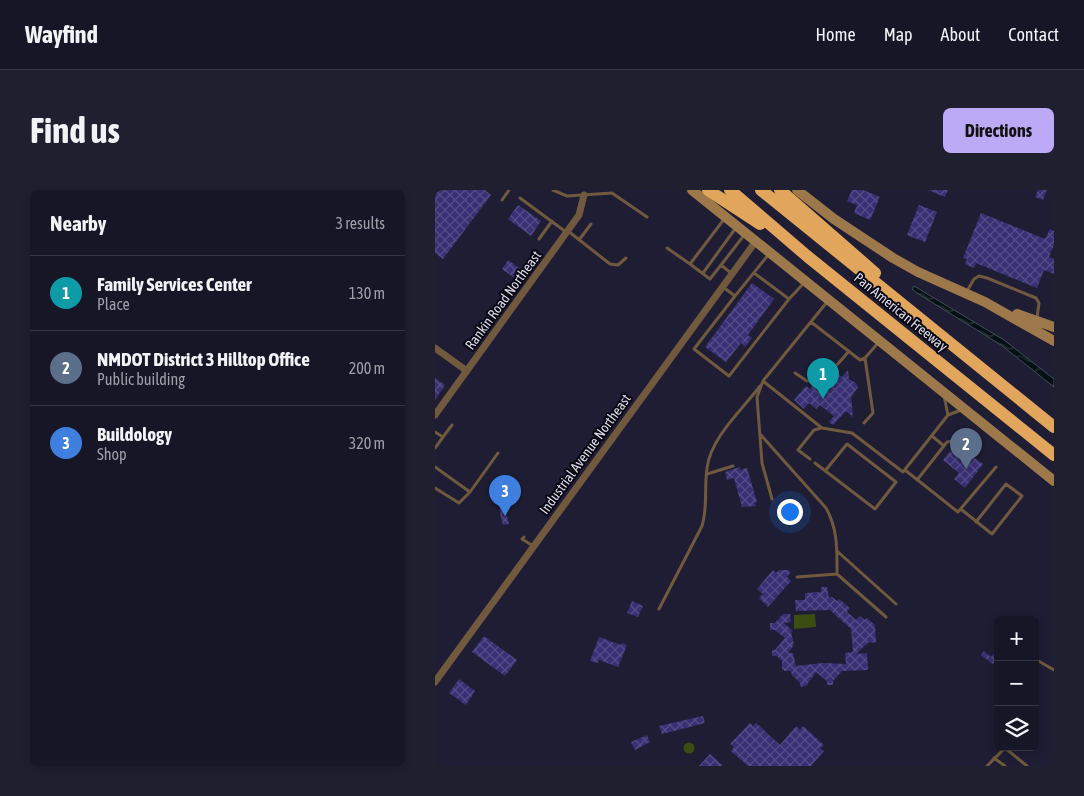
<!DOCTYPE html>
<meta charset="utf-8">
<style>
:root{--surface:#161627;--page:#1f1f2f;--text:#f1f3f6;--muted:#9e9fa7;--line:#353544;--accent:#bcaaf6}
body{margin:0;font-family:"Asap Condensed",sans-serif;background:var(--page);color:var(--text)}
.controls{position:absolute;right:15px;bottom:15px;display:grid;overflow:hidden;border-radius:8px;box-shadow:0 2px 8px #0003}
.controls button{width:45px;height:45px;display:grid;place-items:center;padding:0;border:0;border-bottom:1px solid var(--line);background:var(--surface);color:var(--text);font:25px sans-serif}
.you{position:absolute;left:354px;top:321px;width:18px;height:18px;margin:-12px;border:4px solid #fff;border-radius:50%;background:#1a73e8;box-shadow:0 0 0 8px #1a73e833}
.badge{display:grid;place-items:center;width:32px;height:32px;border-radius:50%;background:var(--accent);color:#fff;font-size:16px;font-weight:700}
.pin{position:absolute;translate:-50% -41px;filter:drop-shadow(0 1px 2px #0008)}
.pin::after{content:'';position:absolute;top:26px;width:18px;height:15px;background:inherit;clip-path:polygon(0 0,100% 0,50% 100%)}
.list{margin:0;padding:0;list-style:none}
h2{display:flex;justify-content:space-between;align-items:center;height:65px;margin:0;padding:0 20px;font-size:21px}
h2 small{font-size:16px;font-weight:400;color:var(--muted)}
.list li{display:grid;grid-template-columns:32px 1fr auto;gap:15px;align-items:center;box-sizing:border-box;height:75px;padding:0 20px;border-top:1px solid var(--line)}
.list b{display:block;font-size:19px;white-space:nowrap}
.list p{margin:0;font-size:16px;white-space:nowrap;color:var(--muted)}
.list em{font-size:16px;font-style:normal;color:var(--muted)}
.icon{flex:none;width:28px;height:28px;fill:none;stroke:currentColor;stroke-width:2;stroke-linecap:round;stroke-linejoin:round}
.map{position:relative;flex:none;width:619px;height:576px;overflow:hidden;border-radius:8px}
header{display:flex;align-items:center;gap:30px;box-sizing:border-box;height:70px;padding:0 25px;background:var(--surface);border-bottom:1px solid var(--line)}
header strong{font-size:24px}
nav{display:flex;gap:28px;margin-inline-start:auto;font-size:18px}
.intro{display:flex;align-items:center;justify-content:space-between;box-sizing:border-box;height:120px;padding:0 30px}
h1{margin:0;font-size:35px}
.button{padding:12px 22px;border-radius:8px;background:var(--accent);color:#111;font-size:18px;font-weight:700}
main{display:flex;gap:30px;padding:0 30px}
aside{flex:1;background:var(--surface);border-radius:8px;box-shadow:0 2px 8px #0003}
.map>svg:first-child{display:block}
.park{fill:#3b4d13}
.water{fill:url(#water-waves);stroke:#444d56}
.building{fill:url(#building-cross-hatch)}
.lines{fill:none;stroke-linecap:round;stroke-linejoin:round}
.lane{stroke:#70593d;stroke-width:3}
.street{stroke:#70593d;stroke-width:7}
.secondary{stroke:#9d784a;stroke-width:10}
.highway{stroke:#e1a65c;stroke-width:12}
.labels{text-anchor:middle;stroke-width:4;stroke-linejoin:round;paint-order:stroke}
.street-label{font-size:14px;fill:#dbdbeb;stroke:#090812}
</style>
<header>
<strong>Wayfind</strong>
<nav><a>Home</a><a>Map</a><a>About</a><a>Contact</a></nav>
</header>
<div class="intro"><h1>Find us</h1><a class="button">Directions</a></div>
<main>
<aside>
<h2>Nearby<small>3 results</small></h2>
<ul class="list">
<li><span class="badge" style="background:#0f9aa8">1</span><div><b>Family Services Center</b><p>Place</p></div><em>130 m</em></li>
<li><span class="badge" style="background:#5c6f8a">2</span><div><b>NMDOT District 3 Hilltop Office</b><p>Public building</p></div><em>200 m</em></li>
<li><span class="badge" style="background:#3f7fe0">3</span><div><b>Buildology</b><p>Shop</p></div><em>320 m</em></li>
</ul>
</aside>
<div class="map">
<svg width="619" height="576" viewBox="0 0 619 576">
<defs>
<pattern id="water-waves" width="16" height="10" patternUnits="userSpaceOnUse" patternTransform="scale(1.25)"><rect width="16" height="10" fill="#041016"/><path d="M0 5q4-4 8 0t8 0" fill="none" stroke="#283238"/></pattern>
<pattern id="building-cross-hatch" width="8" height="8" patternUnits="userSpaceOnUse" patternTransform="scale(1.25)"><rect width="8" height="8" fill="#392f74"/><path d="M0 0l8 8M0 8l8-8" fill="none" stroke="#554d88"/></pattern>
</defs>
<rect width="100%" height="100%" fill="#1e1d34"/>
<!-- park -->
<path class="park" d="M380,424L381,437L359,439V425Z
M248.5 558a5.5 5.5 0 1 1 11 0a5.5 5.5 0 1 1-11 0Z"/>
<!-- water -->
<path class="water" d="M479,96L569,150L619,189V197L566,155L482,103L477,99Z"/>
<!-- building -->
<path class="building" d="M0,0H50L56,5L8,69L0,63Z
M417,0H428L445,7L435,30L419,23L422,15L412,11Z
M493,0H513L510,7Z
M603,0H612L608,10L600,7Z
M83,15L106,31L96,46L73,29Z
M484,15L502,22L490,52L472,45Z
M546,23L610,49L615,39L619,41V55L614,67L619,69V84L609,80L602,98L541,73L539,78L530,74L532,69L528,68Z
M73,70L91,83L85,92L67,79Z
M317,93L339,109L313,145L317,148L310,157L306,153L291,172L270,157Z
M54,125L60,130L39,160L34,156L40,148L38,147Z
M413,180L414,189L421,193L423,197L416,207L418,227L411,221L398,235L394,232L399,226L385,215L381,219L374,213L369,219L359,210L371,196L375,199L379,194L386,199L392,191L390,189L400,182L407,187Z
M0,188L10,195L0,210Z
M519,256L525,262L523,265L532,272L538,267L548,274L530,298L519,289L524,283L508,270Z
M305,277V280L312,278L322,312L319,313L321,316L307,317L299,288L292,290L290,282Z
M70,318L74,334L68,335L64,320Z
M338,380L341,383L344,380H353L356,382L352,387L356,391L333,417L324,408L328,404L322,399Z
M386,397H392L394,408L397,407L402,411L404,409L415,418L412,422L421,430L425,426L430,430L432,428L440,435L441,453L434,452L421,464L432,463L433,480L407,481L398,491V495H392V491L381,482L371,496L366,497L365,493L357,485L356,481H350L347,479V471L342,466H337V460H340L350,448L340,440H335V433H340L348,424H355L356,432L349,433L358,441L356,442L359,455L353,463H358L361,476L388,473L411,474L410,463L418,462L416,439L395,420L361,421L360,410H370V403L386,402Z
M197,411L208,416L203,427L192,423Z
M49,446L82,470L70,486L37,462Z
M164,447L186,455L187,453L192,455L183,477L164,470L163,473L155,471Z
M563,458V478L546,465L549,461L556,467Z
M24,489L40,501L31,515L14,503Z
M268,526L270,533L227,544L224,536Z
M315,533L318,536L321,533L345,555L361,536L365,540L368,536L389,555L385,558L389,561L376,576H313L296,561L299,557L295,554Z
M212,545L215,552L200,560L196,552Z
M275,564L288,576H264Z"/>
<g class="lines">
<!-- lane -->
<path class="lane" d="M118,0L132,6L177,3L212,27
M85,8L131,42
M67,10L74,0
M290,28L255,74L275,89L286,75L296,83
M133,41L175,74L183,75L191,68
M104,49L117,31
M144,50L156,34
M232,58L255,74
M286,75L310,44
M268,83L300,39
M319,83L354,109L369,93
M288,97L300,106L334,64
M532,101L539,89L544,86L552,88L601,108L604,113L602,128
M300,106L259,159L294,186L354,109
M376,132L425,170L430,168
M360,183L372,191C389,192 404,173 414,161
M328,191L387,238L417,243L468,282L513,225L526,220
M509,206L513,225
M429,233L438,223L430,168L443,153
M0,242L8,247L0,258
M325,244L391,318C403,339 402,361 402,384
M497,246L509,256
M8,247L17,235
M375,269L363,260L379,240L386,238
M380,273L440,319L461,292L412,254L390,281
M0,277L35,302L24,313L0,298
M470,280L523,322L561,277
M272,284L298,276
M482,290L512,252L518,251L535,265
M35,302L63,263
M337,309L327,273L322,207L328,191L392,112
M527,320L557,344L587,306L571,294L541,332
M89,347L87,349L98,356
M402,361L461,414
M362,387L402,384L451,427
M224,419L267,336C273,316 269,298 272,278C276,247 307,220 325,196
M600,469L619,480
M559,568L570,576
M552,576L570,558L592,576"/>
<!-- street -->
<path class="street" d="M0,158L32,181
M0,225L144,25L149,5
M0,492L321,51"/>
<!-- secondary -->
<path class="secondary" d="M257,0L619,291
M362,0L399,29L458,68L483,82L550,112L619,151
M582,124L619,137"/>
<!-- highway -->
<path class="highway" d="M273,0L325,34
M295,0L372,66L619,265
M326,0L619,237
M345,0L440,83"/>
</g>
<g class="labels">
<!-- street labels -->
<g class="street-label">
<text transform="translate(68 110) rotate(-54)" y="5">Rankin Road Northeast</text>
<text transform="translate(466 122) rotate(39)" y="5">Pan American Freeway</text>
<text transform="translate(150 264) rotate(-54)" y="5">Industrial Avenue Northeast</text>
</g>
</g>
</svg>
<div class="controls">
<button>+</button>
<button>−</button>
<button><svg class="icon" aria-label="layers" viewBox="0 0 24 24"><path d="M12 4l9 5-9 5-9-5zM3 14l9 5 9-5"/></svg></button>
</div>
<div class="you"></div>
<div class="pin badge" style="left:388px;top:209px;background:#0f9aa8">1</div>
<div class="pin badge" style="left:531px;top:279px;background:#5c6f8a">2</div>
<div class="pin badge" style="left:70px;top:326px;background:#3f7fe0">3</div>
</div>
</main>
